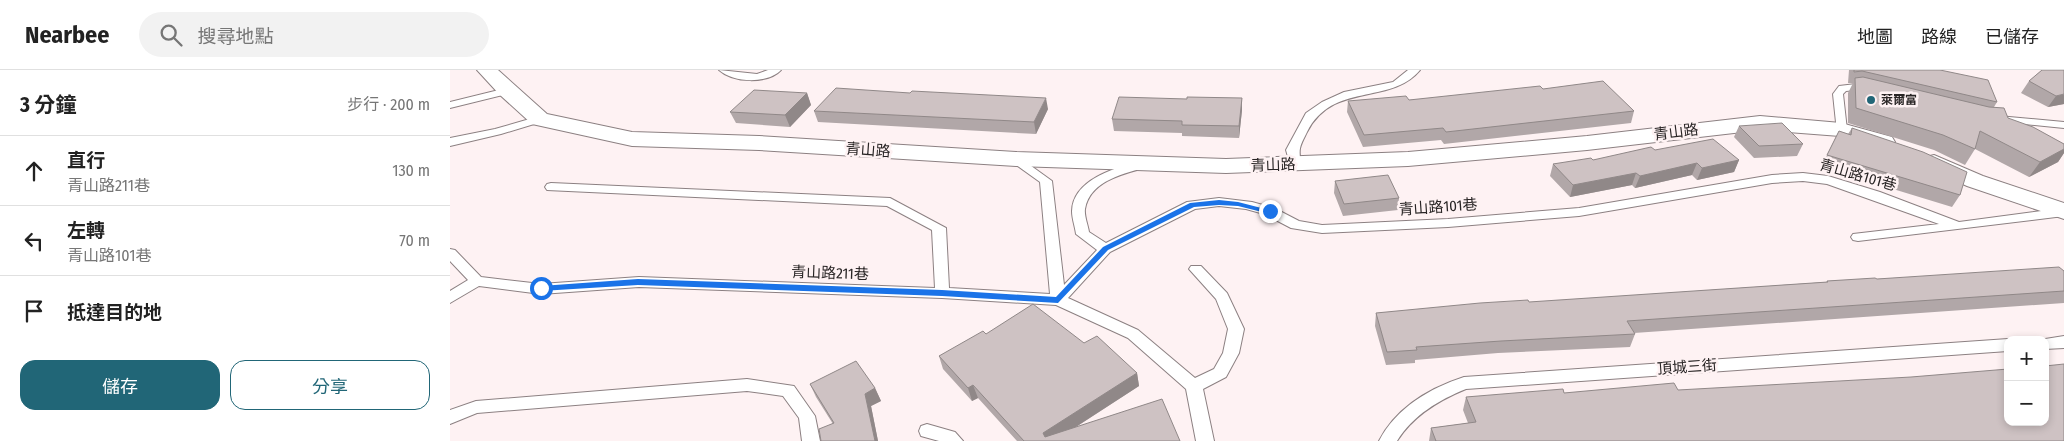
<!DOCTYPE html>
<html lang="zh-TW">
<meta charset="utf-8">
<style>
:root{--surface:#fff;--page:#f2f2f2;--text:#222;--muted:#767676;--line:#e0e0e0;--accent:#216677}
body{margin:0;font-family:"Fira Sans Condensed","Noto Sans TC",sans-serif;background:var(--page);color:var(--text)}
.controls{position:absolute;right:15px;bottom:15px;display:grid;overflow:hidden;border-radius:10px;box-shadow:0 2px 8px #0003}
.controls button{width:45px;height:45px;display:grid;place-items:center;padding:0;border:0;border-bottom:1px solid var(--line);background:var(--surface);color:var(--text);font:25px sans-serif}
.stop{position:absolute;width:15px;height:15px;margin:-11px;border:4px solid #1a73e8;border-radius:50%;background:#fff}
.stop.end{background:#1a73e8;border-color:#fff;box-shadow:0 1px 5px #0008}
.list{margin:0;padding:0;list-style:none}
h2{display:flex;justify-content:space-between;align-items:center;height:65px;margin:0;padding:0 20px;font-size:21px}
h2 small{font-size:16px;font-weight:400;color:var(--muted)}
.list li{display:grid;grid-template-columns:32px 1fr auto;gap:15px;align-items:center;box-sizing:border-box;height:70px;padding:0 20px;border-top:1px solid var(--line)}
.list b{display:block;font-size:19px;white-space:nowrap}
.list p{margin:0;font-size:16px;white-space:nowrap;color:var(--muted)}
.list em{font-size:16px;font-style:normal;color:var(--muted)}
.actions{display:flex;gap:10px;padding:15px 20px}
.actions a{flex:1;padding:11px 0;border:1px solid var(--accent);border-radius:15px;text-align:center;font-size:18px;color:var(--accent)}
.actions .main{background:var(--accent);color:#fff}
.icon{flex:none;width:28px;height:28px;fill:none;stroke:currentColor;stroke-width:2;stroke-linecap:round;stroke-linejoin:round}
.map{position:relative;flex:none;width:1614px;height:371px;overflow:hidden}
header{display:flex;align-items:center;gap:30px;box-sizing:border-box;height:70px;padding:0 25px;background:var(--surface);border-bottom:1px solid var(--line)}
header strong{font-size:24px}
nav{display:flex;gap:28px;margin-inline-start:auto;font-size:18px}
.search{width:350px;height:45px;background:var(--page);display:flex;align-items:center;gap:12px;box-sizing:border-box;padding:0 18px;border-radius:28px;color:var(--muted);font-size:19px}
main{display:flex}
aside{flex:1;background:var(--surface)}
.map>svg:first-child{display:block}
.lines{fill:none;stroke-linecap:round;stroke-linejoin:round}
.service-casing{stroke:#8c8082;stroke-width:2}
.minor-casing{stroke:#8c8082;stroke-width:2}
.service{fill:#fff;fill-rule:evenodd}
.minor{fill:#fff;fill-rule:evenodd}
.wall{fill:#b1a7a8}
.shaded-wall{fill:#908888}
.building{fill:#cec2c3;stroke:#908888}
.route{fill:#1a73e8}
.poi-dot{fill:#216677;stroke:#fef2f3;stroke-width:2}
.labels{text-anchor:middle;stroke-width:5;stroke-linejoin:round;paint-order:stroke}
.far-poi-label{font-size:12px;font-weight:bold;fill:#292525;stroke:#fef2f3;text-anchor:start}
.street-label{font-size:15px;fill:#292525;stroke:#fef2f3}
</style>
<header>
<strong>Nearbee</strong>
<div class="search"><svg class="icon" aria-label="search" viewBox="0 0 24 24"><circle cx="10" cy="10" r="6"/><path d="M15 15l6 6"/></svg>搜尋地點</div>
<nav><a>地圖</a><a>路線</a><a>已儲存</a></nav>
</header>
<main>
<aside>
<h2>3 分鐘<small>步行 · 200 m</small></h2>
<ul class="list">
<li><svg class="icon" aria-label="ahead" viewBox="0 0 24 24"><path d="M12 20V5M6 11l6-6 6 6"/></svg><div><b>直行</b><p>青山路211巷</p></div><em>130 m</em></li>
<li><svg class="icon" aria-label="left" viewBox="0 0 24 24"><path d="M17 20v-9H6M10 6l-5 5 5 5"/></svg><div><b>左轉</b><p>青山路101巷</p></div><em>70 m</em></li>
<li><svg class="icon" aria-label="arrive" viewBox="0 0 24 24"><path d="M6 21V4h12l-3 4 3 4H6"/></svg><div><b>抵達目的地</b></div></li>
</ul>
<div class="actions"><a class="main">儲存</a><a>分享</a></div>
</aside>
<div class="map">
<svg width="1614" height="371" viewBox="0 0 1614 371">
<rect width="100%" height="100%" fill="#fef2f3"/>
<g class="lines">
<defs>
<path id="service" d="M269,0L307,4L318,0H331C318,14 283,13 269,0Z
M958,0H970C940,36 883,11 857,62C850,76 848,78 851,94L849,97H841L836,80L856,43L872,32L894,22L943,12Z
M1406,14L1423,20L1418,23L1406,20L1396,21L1393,24L1397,60L1391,63L1387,62L1383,24L1389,16Z
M57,18L62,21L61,23L0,38V32Z
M90,46L96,49L94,51L51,64L0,76V68L45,59Z
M1548,46L1614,52V58L1544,51L1542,49Z
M566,85L602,111L614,215L647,180L626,164C625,156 622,149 622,141C623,108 669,97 694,90L698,91L700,94L698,97C676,103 640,110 635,139C634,146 638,155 639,162L656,173L737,132L769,128L802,132L824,138L849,151L872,155L998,149L1129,138L1322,105L1353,103L1378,106L1430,122L1509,152L1614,138V146L1408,171L1403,170L1401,167L1403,164L1489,154L1377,114L1353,111L1322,113L1129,146L998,157L872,163L841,158L814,144L796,139L769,136L745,139L660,182L618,228L688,260L745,308L764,299L773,283L778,259L766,229L739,199L741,196H751L777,223L794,259L789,283L776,307L753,319L764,371H746L736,319L678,268L606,235L492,228L189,217L91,224L29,216L0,233V221L18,210L0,191V179L5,180L31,207L91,214L189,207L485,218L482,160L437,136L97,120L95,117L97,114L101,113L440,128L496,158L499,218L600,224L590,112L562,92L560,89Z
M1614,266V278L1595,279V270H1589Z
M1558,269V281L1016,319C989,330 963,345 947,371H929C946,338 980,318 1014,307Z
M297,309L344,316L365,346L370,371H352L349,348L333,326L297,321L27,343L0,354V340L26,331Z
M477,354L505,362L513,371H489L471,366L469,361L471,356Z"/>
<path id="minor" d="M27,0H48L97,44L182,62L309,66L566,82L776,89L958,82L1137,66L1310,46L1391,53L1442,67L1445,72L1442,77L1434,79L1390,66L1310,60L1137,80L958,96L776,103L566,96L309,80L182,76L82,54L50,25Z
M1484,85L1533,106L1614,133V149L1517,116L1476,97L1472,92L1476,87Z"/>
</defs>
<!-- service casing -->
<use href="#service" class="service-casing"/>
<!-- minor casing -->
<use href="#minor" class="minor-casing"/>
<!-- service -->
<use href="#service" class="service"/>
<!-- minor -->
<use href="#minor" class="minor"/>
</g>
<!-- wall -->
<path class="wall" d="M1399,0H1490L1547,32L1544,37L1558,48L1614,74V83L1608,92L1579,107L1525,79L1515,95L1484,80L1398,53V23L1403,13H1398Z
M1592,0L1614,34L1598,37L1571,23L1579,11Z
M1093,19L1184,41L1181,53L994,74L991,70L913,77L897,42L898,31L959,30Z
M357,23L361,35L340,57L286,53L280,42Z
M792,28V40L789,68L732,66V63L664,61L662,49L737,29Z
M598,39L586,64L368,52L364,41Z
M1289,56L1353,74L1347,86L1304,88L1284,67Z
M1402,58L1510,125L1502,137L1371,97L1389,61L1398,64Z
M1205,80L1289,90L1284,102L1247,110L1242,105L1185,118L1182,115L1120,127L1100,106L1103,94L1143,90Z
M885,111L949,128L948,140L893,146L884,123Z
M1614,201V233L1184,263L1185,264L1180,277L1048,283L965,290V293L936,295L925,256L926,243L1376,212L1377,211L1427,209Z
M536,264L634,273L687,303L689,316L626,357L730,371H567L528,328L522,331L493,299L489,286Z
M360,314L425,318L431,331L421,336L428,371H371L383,354L366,327Z
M1228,320L1614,371H979L981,358L1018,353L1013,340L1016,327L1114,323Z"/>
<!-- shaded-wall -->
<path class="shaded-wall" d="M357,23L361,35L340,57L335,45Z
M1614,24V34L1598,37L1606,26Z
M596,28L598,39L586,64L584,52Z
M792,28V40L789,68V56Z
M1614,79V83L1608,92L1579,107L1590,92Z
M1289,90L1284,102L1247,110L1252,98Z
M1247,93L1242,105L1185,118L1190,106Z
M1186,103L1182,115L1120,127L1123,115Z
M687,303L689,316L604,371H595L593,363Z
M523,315L528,328L522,331L518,318Z
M425,318L431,331L421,336L428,371H425L415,324Z"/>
<!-- building -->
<path class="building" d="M1404,0H1490L1538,10L1547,32L1412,1L1404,2Z
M1592,0H1614V24L1606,26L1579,11Z
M1413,7L1539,37L1554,38L1558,48L1583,57L1614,74V79L1590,92L1530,61L1525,79L1493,65L1406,38L1405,8Z
M1153,11L1184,41L996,62L993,58L914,65L898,31L956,26L959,30L1090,16L1093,19Z
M386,18L460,23L462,21L596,28L584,52L364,41Z
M304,20L357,23L335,45L280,42Z
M669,27L737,29V27L792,28L789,56L732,55V51L662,49Z
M1332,53L1353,74L1309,76L1289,56Z
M1402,58L1473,82L1517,102L1510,125L1377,85L1389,61L1401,65Z
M1263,69L1289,90L1252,98L1247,93L1190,106L1186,103L1123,115L1103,94L1141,88L1143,90L1201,77L1205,80Z
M938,105L949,128L894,134L885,111Z
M1609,197L1614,201V221L1177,251L1185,264L1051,271L966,277L967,280L937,282L926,243L1030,233L1078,230L1079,232L1378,212L1377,211L1425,208L1427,209Z
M583,234L634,273L647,266L687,303L593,363L595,367L712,329L730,371H574L523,315L518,318L489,286L533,261L536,264Z
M406,291L425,318L415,324L425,371H371L369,359L384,353L360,314Z
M1614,294V371H985H986L981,358L1026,352L1016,327L1113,319L1114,323L1224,313L1228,320L1461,307L1558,299V352H1595V296Z"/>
<!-- route -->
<path class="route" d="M769,130L788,132L823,141L820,144L788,136L769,135L744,137L658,180L608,233L492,226L188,215L91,221L86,218L91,216L188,209L492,220L606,227L653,177L740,133Z"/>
<!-- markers -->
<circle class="poi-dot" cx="1421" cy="30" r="5"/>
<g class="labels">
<!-- far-poi labels -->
<g class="far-poi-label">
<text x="1431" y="34">萊爾富</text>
</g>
<!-- street labels -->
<g class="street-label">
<text transform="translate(1226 62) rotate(-7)" y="5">青山路</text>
<text transform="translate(418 80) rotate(4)" y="5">青山路</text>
<text transform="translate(823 95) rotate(-2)" y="5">青山路</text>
<text transform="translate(1408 105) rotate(16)" y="5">青山路101巷</text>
<text transform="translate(988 137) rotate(-4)" y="5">青山路101巷</text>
<text transform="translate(380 203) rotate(2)" y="5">青山路211巷</text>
<text transform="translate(1237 297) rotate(-4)" y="5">頂城三街</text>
</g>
</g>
</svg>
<div class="controls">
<button>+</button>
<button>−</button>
</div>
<div class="stop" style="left:91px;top:218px"></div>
<div class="stop end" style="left:820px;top:141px"></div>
</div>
</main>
